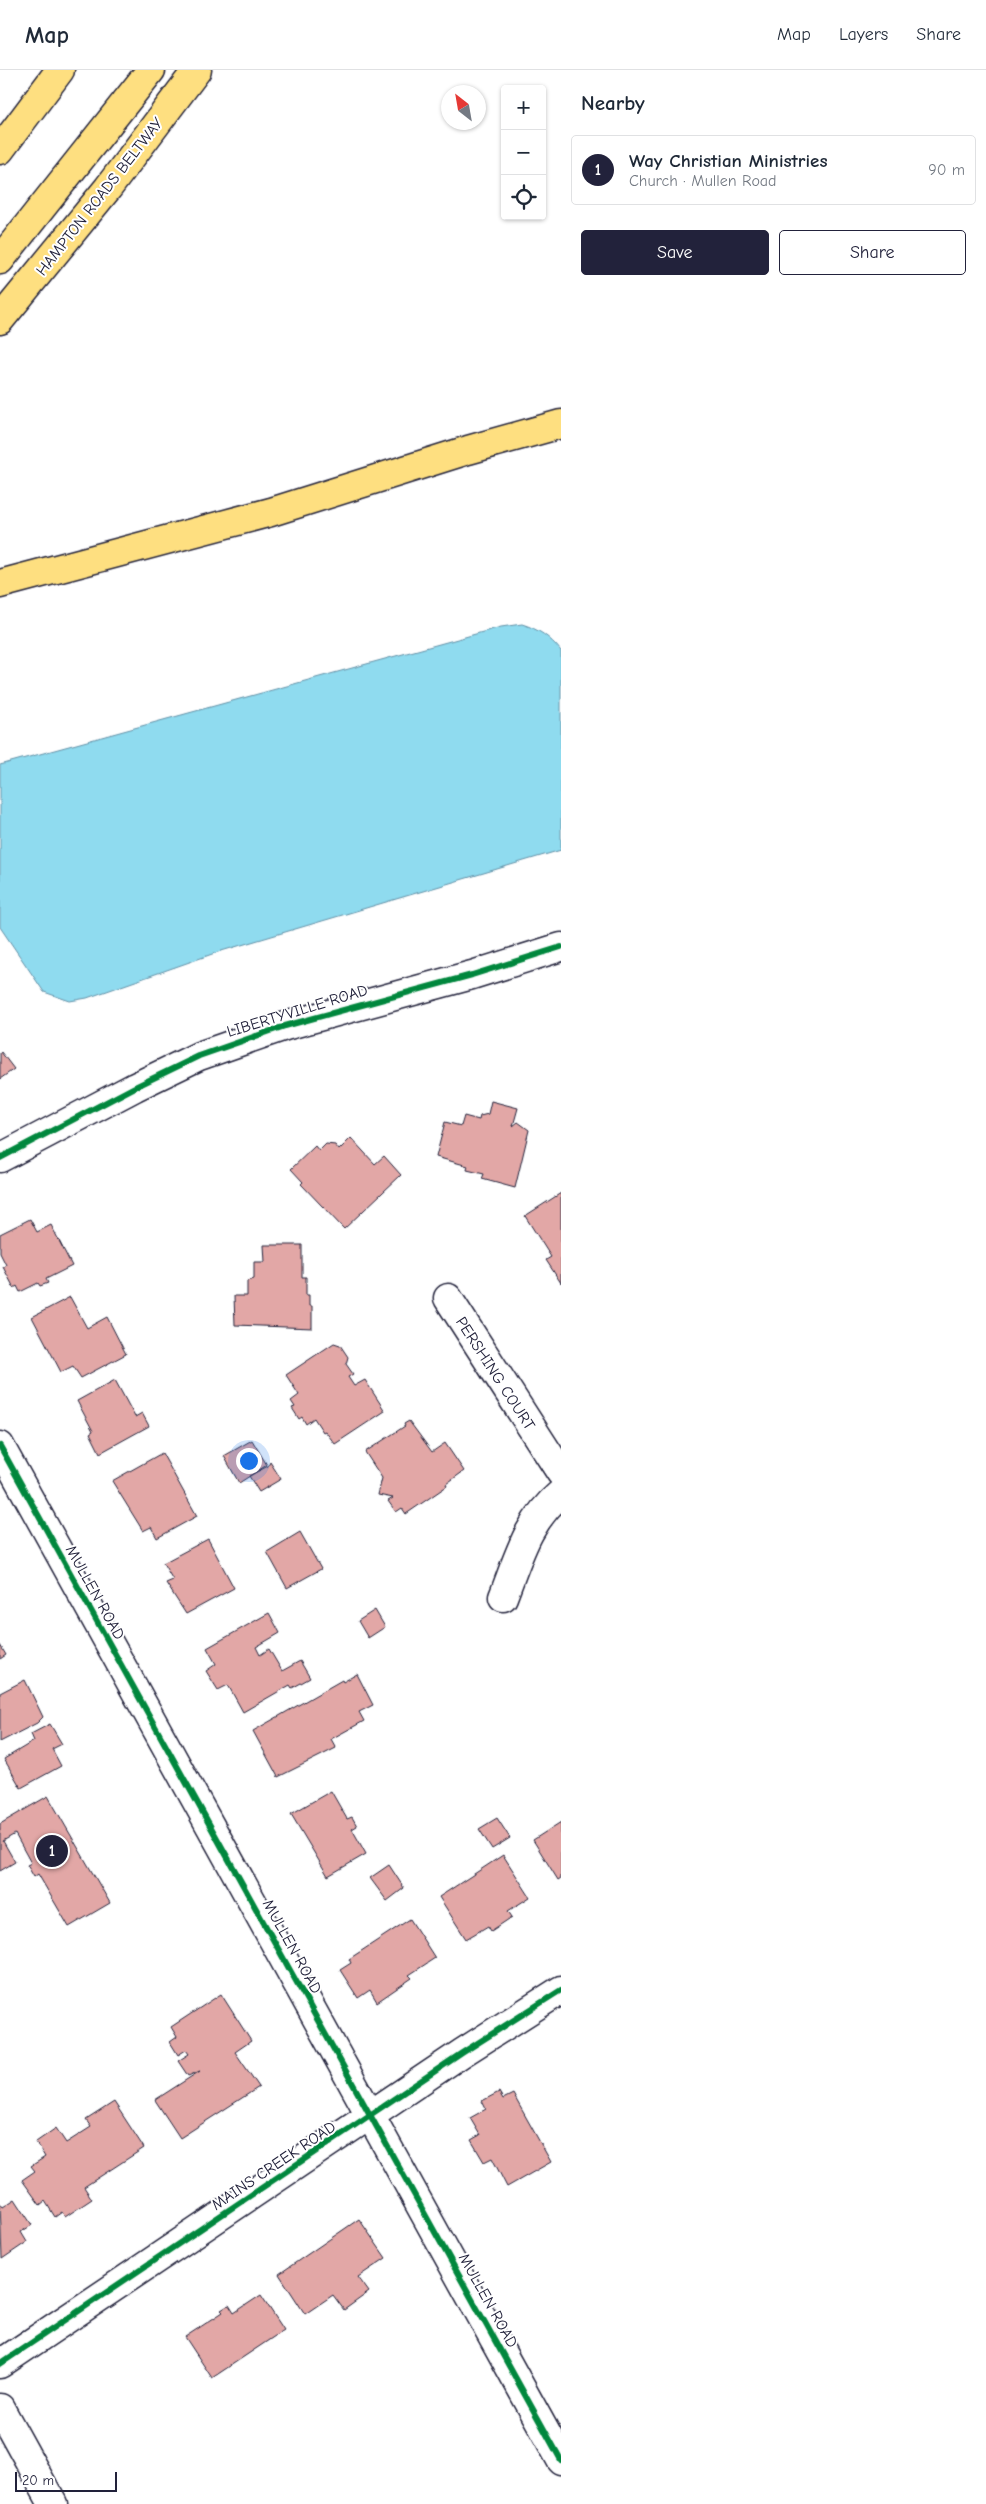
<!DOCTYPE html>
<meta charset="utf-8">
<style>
:root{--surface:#fff;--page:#f6f6f7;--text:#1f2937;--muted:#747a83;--line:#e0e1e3;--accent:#22223b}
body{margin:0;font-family:"Comic Neue",sans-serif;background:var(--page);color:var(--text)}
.controls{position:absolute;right:15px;top:15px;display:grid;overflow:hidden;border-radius:5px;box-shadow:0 1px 4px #0004}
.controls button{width:45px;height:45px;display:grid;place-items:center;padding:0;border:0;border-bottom:1px solid var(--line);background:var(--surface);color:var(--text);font:25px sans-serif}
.compass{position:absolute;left:441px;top:15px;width:45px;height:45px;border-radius:50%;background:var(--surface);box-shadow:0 1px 4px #0004;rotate:329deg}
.scale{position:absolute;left:15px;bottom:12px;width:102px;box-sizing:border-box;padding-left:5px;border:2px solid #22223b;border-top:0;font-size:14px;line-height:18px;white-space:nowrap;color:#22223b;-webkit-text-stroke:4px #fff;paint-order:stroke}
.you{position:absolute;left:248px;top:1390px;width:18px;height:18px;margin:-12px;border:4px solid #fff;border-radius:50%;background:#1a73e8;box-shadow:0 0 0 8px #1a73e833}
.badge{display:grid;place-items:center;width:32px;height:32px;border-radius:50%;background:var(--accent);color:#fff;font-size:16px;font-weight:700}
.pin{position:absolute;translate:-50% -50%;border:2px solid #fff;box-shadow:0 1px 5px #0006}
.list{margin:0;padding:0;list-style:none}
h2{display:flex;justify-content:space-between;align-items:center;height:65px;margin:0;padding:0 20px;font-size:21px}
h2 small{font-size:16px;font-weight:400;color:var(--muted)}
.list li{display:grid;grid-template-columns:32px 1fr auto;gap:15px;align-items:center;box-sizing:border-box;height:70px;margin:0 10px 10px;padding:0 10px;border:1px solid var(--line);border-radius:5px}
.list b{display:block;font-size:19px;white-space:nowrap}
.list p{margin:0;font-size:16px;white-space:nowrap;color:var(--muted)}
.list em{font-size:16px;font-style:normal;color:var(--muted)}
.actions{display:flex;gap:10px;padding:15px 20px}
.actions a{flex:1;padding:11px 0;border:1px solid var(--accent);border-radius:5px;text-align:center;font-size:18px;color:var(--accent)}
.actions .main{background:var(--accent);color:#fff}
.icon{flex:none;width:28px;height:28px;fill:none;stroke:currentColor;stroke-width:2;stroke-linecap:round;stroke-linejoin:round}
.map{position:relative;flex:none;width:561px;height:2434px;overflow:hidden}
header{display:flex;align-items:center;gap:30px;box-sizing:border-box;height:70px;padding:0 25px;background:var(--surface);border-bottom:1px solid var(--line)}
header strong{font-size:24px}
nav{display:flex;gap:28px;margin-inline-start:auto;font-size:18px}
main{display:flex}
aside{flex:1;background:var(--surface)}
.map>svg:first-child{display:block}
.water{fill:#8fdbef;stroke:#6391a7}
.building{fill:#e2a7a6;stroke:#22223b}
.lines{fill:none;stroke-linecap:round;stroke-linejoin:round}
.minor-casing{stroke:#22223b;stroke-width:31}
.motorway-casing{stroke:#22223b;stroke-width:31}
.minor{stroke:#fff;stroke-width:28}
.motorway{stroke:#fedf80;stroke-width:28}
.cycleway-casing{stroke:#fff;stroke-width:9}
.cycleway{stroke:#00873e;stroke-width:6}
.labels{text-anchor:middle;stroke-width:4;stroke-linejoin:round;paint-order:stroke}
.street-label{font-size:16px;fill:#22223b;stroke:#fff}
</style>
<header>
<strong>Map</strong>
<nav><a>Map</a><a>Layers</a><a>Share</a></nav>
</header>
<main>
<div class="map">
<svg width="561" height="2434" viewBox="0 0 561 2434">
<rect width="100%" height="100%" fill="#fff"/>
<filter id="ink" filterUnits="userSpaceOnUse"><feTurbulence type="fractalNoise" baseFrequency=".02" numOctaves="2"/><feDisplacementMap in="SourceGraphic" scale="10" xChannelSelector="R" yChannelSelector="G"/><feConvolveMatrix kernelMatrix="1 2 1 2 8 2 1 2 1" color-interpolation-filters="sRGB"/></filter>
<g filter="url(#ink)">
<!-- water -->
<path class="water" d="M522,554C538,559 550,567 561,581V780L218,882L87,928L70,931L44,922L0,857V695L501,557Z"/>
<!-- building -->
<path class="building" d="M1,982L14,999L0,1009V983Z
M491,1031L518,1038L513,1056L518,1052L529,1060L515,1118L482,1109L484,1104L467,1100L468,1096L436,1087L445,1052L461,1056L464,1046L479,1050L480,1046L488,1044Z
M351,1068L375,1094L384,1086L401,1105L344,1159L301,1114L303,1112L291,1099L315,1076L319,1081L326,1074L335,1075L339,1080Z
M561,1123V1213L546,1190L551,1187L525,1146Z
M30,1149L37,1162L51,1155L72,1196L46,1209L48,1213L40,1216L38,1213L20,1222L17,1216L14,1218L3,1197L6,1195L0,1183V1164Z
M264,1175H302V1207H306V1225H309V1236H312V1258L235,1255L234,1226H247V1211L254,1209V1192H265Z
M70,1227L87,1258L107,1247L126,1284L81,1308L73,1296L61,1302L32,1247Z
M334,1273L340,1275L348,1287L346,1294L353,1304L348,1307L354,1316L365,1310L385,1341L335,1374L325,1361L323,1362L314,1348L306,1354L302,1347L299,1349L292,1338L295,1337L291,1331L299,1325L286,1305Z
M115,1310L135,1347L142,1343L149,1356L100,1383L90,1363L93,1361L77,1331Z
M409,1351L432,1382L445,1373L464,1401L446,1414L447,1416L406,1444L402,1438L396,1442L388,1431L393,1428L378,1425L382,1408L365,1382L405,1356L404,1354Z
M252,1370L267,1395L239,1413L224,1386Z
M162,1383L197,1446L157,1468L151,1457L143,1461L112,1411Z
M270,1392L281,1409L259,1422L249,1406L268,1396Z
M300,1462L321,1499L287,1518L267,1482Z
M208,1469L234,1518L186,1544L166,1513L173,1510L163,1493Z
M375,1540L385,1557L368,1568L358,1551Z
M269,1543L280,1563L256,1577L260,1585L269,1579L282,1601L300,1591L310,1608L292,1618L290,1615L243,1642L228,1615L218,1620L206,1601L216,1594L207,1578Z
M0,1575L6,1585L0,1589Z
M357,1604L373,1635L359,1642L364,1651L331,1669L336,1678L278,1707L253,1661L342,1610L343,1612Z
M25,1610L43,1647L37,1653L0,1672V1623Z
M50,1654L62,1674L52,1679L61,1696L21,1718L4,1689L34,1671L31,1664Z
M331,1721L347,1749L352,1747L357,1756L352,1759L366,1784L328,1806L291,1744Z
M48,1726L110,1833L69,1857L38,1804L34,1807L27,1795L31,1793L15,1764L3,1771L15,1792L0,1801V1754Z
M497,1748L510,1768L492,1779L479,1759Z
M561,1752V1808L558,1810L533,1770Z
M503,1785L530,1827L508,1841L512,1847L491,1861L488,1856L466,1869L439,1827Z
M389,1795L404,1818L387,1831L370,1808Z
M410,1849L435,1888L409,1905L412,1908L377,1932L370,1920L358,1928L340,1900L351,1893L349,1889Z
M221,1924L251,1971L235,1982L259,2017L180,2068L155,2030L200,2001L188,2006L178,1991L189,1984L186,1980L178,1985L170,1972L177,1967L171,1957Z
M499,2022L503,2029L513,2024L551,2092L507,2117L492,2088L484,2092L471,2070L480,2065L470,2048L486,2039L482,2031Z
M114,2032L144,2078L84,2117L92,2129L65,2147L62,2142L55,2147L45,2131L40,2135L22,2110L35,2101L31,2096L45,2087L36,2072L56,2058L66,2073L91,2057L86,2050Z
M15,2129L32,2155L21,2162L27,2172L2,2189L0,2133L3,2137Z
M359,2149L386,2188L358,2207L369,2222L344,2240L333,2225L305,2244L279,2204Z
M261,2225L284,2260L212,2308L185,2267L223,2242L221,2240L229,2235L234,2243Z"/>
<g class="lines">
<defs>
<path id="minor" d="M0,1088L135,1017L199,986L285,956L472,905L561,877
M448,1228L561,1403
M0,1376L561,2390
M503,1527C519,1486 527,1452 561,1423
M0,2294L462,1983L561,1920
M0,2338L53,2434"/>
<path id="motorway" d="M0,80L60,0
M0,190L151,0
M0,250L108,118L197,0
M0,514L271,442L468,380L561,354"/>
</defs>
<!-- minor casing -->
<use href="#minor" class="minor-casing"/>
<!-- motorway casing -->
<use href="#motorway" class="motorway-casing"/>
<!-- minor -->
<use href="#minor" class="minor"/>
<!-- motorway -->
<use href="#motorway" class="motorway"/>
<defs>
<path id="cycleway" d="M0,1088L135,1017L199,986L285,956L472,905L561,877
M0,1376L561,2390
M0,2294L462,1983L561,1920"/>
</defs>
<!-- cycleway casing -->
<use href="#cycleway" class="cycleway-casing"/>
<!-- cycleway -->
<use href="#cycleway" class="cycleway"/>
</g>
</g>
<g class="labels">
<!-- street labels -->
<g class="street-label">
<text transform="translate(99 126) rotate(-52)" y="6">HAMPTON ROADS BELTWAY</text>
<text transform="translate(297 940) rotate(-17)" y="6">LIBERTYVILLE ROAD</text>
<text transform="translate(496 1303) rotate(57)" y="6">PERSHING COURT</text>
<text transform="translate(96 1522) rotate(61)" y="6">MULLEN ROAD</text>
<text transform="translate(293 1876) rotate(61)" y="6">MULLEN ROAD</text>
<text transform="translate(273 2095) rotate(-34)" y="6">MAINS CREEK ROAD</text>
<text transform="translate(489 2230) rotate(61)" y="6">MULLEN ROAD</text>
</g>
</g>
</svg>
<div class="controls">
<button>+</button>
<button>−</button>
<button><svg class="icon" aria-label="locate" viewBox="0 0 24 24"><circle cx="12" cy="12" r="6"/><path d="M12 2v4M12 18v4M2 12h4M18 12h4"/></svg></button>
</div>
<svg class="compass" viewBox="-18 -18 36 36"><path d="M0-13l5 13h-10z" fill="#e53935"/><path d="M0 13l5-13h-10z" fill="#747a83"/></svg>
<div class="scale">20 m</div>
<div class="you"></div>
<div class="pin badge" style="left:52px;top:1781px">1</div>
</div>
<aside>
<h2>Nearby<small></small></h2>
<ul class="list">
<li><span class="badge">1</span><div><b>Way Christian Ministries</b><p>Church · Mullen Road</p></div><em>90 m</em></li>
</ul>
<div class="actions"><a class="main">Save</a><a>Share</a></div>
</aside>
</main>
